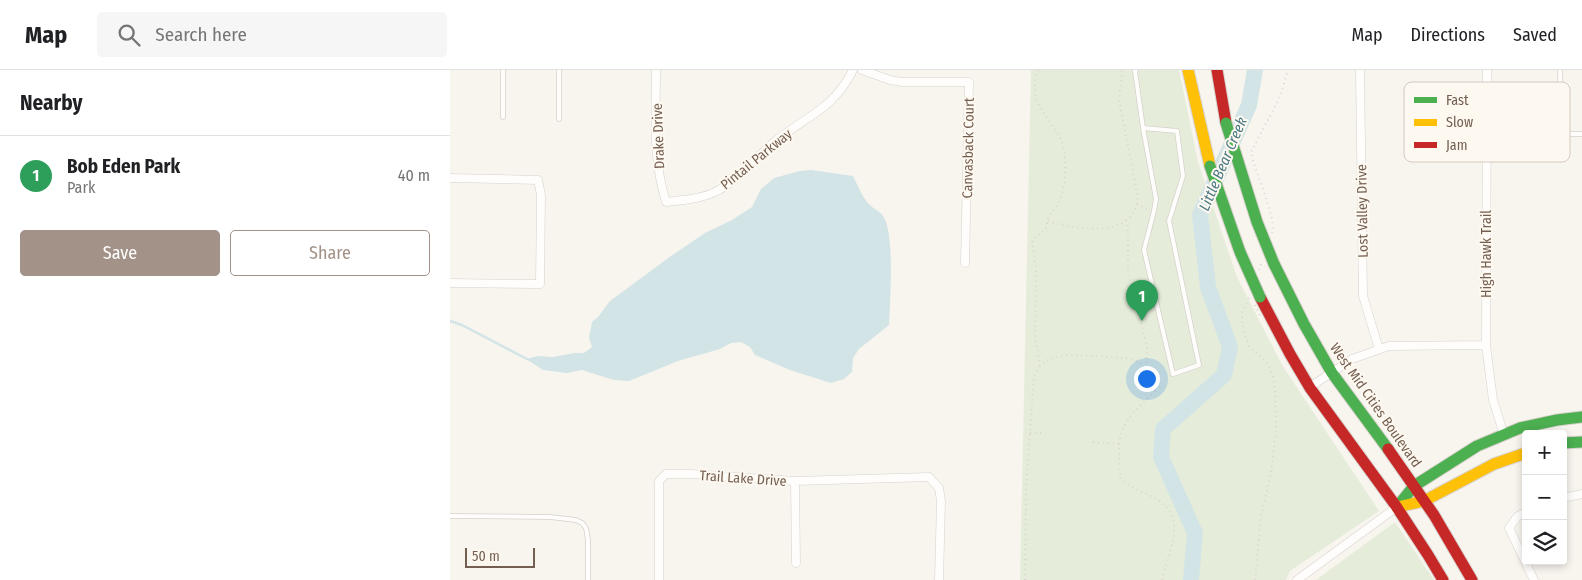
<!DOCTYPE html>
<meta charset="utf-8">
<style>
:root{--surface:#fff;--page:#f6f6f6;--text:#202124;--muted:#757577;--line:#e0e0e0;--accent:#a29287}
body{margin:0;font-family:"Fira Sans Condensed",sans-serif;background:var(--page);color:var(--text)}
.controls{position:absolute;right:15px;bottom:15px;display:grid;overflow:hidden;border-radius:5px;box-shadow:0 2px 8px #0003}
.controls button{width:45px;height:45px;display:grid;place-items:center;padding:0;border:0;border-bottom:1px solid var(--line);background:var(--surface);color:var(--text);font:25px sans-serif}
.scale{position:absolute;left:15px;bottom:12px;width:70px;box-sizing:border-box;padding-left:5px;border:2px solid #745e50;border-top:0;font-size:14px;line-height:18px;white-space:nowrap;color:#745e50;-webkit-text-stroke:4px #fdf9f1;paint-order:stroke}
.you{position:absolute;left:696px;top:308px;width:18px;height:18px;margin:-12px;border:4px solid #fff;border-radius:50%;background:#1a73e8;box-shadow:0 0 0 8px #1a73e833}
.badge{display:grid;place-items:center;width:32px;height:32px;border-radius:50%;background:var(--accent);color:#fff;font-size:16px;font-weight:700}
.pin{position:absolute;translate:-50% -41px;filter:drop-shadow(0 1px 2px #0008)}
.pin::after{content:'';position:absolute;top:26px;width:18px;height:15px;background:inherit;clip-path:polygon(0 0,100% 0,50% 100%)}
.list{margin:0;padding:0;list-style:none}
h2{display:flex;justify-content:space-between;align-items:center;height:65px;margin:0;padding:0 20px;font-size:21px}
h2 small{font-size:16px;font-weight:400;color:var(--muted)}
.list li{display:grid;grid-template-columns:32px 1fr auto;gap:15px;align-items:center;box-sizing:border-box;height:80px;padding:0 20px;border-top:1px solid var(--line)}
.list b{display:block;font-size:19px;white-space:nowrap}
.list p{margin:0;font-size:16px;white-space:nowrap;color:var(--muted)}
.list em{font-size:16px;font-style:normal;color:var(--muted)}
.actions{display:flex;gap:10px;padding:15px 20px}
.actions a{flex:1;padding:11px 0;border:1px solid var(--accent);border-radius:5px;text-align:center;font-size:18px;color:var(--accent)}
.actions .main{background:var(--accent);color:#fff}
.icon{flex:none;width:28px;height:28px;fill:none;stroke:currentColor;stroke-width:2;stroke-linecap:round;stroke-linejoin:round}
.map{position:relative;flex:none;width:1132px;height:510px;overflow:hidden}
header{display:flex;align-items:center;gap:30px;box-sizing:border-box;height:70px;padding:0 25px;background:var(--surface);border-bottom:1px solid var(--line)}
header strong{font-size:24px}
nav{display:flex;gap:28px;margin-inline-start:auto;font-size:18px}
.search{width:350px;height:45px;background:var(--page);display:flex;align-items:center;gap:12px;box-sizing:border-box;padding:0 18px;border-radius:5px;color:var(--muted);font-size:19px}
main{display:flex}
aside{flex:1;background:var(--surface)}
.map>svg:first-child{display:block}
.green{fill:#e5edda}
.water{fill:#d2e4e6}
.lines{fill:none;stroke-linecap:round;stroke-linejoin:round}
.stream{stroke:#d2e4e6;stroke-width:2.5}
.river{stroke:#d2e4e6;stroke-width:16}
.lane-casing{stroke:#d7d1cc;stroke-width:5.5}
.street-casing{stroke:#d7d1cc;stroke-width:9}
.fast-casing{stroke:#d7d1cc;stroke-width:13}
.slow-casing{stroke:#d7d1cc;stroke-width:13}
.jam-casing{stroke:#d7d1cc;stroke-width:13}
.path{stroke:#dad4d0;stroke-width:2;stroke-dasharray:1 4;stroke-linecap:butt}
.lane{stroke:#fefdfc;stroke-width:4}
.street{stroke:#fefdfc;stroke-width:8}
.fast{stroke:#4caf50;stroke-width:11}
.slow{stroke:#ffc107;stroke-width:11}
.jam{stroke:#c62828;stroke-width:11}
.fast-bridge-casing{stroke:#d7d1cc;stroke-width:13;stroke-linecap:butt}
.path-bridge{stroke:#dad4d0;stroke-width:2;stroke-dasharray:1 4;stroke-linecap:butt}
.fast-bridge{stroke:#4caf50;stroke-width:11}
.labels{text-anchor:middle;stroke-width:4;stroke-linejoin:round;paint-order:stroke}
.street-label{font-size:14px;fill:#745e50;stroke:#fdf9f1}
.water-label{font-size:15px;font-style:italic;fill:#4c7a85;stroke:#fdf9f1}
.key{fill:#fdf9f1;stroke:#d4cac1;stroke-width:1}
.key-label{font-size:14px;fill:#745e50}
</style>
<header>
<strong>Map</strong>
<div class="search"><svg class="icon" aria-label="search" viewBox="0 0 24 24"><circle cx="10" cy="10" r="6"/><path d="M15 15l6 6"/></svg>Search here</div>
<nav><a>Map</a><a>Directions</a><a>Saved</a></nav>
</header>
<main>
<aside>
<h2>Nearby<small></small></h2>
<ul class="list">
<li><span class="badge" style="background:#2e9e5b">1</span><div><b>Bob Eden Park</b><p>Park</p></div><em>40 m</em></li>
</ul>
<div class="actions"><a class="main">Save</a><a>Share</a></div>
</aside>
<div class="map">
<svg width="1132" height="510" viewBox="0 0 1132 510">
<rect width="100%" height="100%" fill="#f8f4ee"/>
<!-- green -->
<path class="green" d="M581,0H729L748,92L787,207L832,295L929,441L840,501L836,510H570Z
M945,452L984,510H866Z"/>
<!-- water -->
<path class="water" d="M361,100L403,106C407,114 414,131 421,136C425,140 430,141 433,146C445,162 440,232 439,255L409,279L403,288L402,302L394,309L381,313L340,300L305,285L300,277L291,272L281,273L270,279L228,291L179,311L164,310L132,300L117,303L93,300L76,289L88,286L103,287L124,283H134L142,277L139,268L142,252L148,247L160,231L221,186L255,163L282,150L302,137L311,119L324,108L350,101Z"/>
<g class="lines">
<!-- stream -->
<path class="stream" d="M0,251L12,255L77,289"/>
<!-- river -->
<path class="river" d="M741,510L745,463L711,387L713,359L774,305L780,277L758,217L750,145L799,35L805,0"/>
<defs>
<path id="lane" d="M109,0V49
M686,0L685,1L693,58L706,129L704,141L694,180L723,304L749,295L719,151L733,106L727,61L693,58
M1110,0L1112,64H1132
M53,47V0
M0,446L100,447L126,450L132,453L136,458L138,470V510"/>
<path id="street" d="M206,0C206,46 202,87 216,132C233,130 250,129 265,122C288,111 305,88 324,72C356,46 383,40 403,0
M412,0L440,10L452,12H519L515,193
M910,0L913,226L929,279
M1037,0L1036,275L1043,330L1054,365
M0,108L88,110L91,125L90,214L0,213
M860,317L902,289L939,276L1036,275
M345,411L346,493
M1113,428L1132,424
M1076,442L1068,446L1059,458L1084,510
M209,510V411L216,404H241L345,411L479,407L489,418L491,431L489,510
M847,510L947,437"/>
<path id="fast" d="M824,194L854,254L882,303L938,379
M1113,373L1132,372
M947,437L964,416L1027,376L1070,358L1107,350L1132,347"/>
<path id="slow" d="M738,0L760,96
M947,437L974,431L1044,394L1076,383"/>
<path id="jam" d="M767,0L776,53
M810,227L840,284L860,318L946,436L978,485L993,510
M938,379L984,445L1022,510"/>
</defs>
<!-- lane casing -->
<use href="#lane" class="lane-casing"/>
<!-- street casing -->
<use href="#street" class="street-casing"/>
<!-- fast casing -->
<use href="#fast" class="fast-casing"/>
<!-- slow casing -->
<use href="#slow" class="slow-casing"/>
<!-- jam casing -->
<use href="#jam" class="jam-casing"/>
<!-- path -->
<path class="path" d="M588,0C573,41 613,51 615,87C616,102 615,119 609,132C607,137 603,140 600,145C597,149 597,154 596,159L582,170L586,201L585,269L588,282L589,296
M687,134L698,139
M676,150L678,158V204L694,264L697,278L696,295L705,321C693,333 678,345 672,361C667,372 670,395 670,408C680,418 696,423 708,430C739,450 717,484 712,510
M598,151C619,158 664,166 681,146C685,141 687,134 688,128L669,30L672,3L671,0
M822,163C827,147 804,101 801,82L830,27L838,0
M809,200L812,191
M799,228L792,243V253L795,264L799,276L818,294L823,306L825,319L826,360L821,403L811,446L805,510
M705,320L712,316
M580,363H592
M643,372L670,374
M575,510L576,418L584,306L589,297L598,290L607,287L619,285L663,287L680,289L695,295"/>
<!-- lane -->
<use href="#lane" class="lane"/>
<!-- street -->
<use href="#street" class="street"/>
<!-- fast -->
<use href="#fast" class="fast"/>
<!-- slow -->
<use href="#slow" class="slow"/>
<!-- jam -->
<use href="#jam" class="jam"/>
<defs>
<path id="fast-bridge" d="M776,53L807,152L824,194
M760,96L790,182L810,227"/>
</defs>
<!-- fast-bridge casing -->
<use href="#fast-bridge" class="fast-bridge-casing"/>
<!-- path-bridge -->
<path class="path-bridge" d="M805,235L810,246"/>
<!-- fast-bridge -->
<use href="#fast-bridge" class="fast-bridge"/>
</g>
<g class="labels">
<!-- street labels -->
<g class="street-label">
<text transform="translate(208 66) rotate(-92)" y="5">Drake Drive</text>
<text transform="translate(518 78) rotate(-89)" y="5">Canvasback Court</text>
<text transform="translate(306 89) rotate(-39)" y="5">Pintail Parkway</text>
<text transform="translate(912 141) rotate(-91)" y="5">Lost Valley Drive</text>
<text transform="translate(1036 184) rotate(-90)" y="5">High Hawk Trail</text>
<text transform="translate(926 335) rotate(55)" y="5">West Mid Cities Boulevard</text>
<text transform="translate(293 408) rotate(4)" y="5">Trail Lake Drive</text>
</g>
<!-- water labels -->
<g class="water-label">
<text transform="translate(773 94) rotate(-67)" y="5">Little Bear Creek</text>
</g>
</g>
<!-- legend -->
<rect x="954" y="12" width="166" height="80" rx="8" class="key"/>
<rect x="964" y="27" width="23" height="6" fill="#4caf50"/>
<rect x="964" y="49" width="23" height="7" fill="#ffc107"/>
<rect x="964" y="72" width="23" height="6" fill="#c62828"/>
<g class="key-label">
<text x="996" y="35">Fast</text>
<text x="996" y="57">Slow</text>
<text x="996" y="80">Jam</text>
</g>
</svg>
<div class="controls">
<button>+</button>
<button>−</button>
<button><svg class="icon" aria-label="layers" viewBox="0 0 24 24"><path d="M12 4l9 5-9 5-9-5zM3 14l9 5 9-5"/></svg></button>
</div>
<div class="scale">50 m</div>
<div class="you"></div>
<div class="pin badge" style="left:692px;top:251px;background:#2e9e5b">1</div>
</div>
</main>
